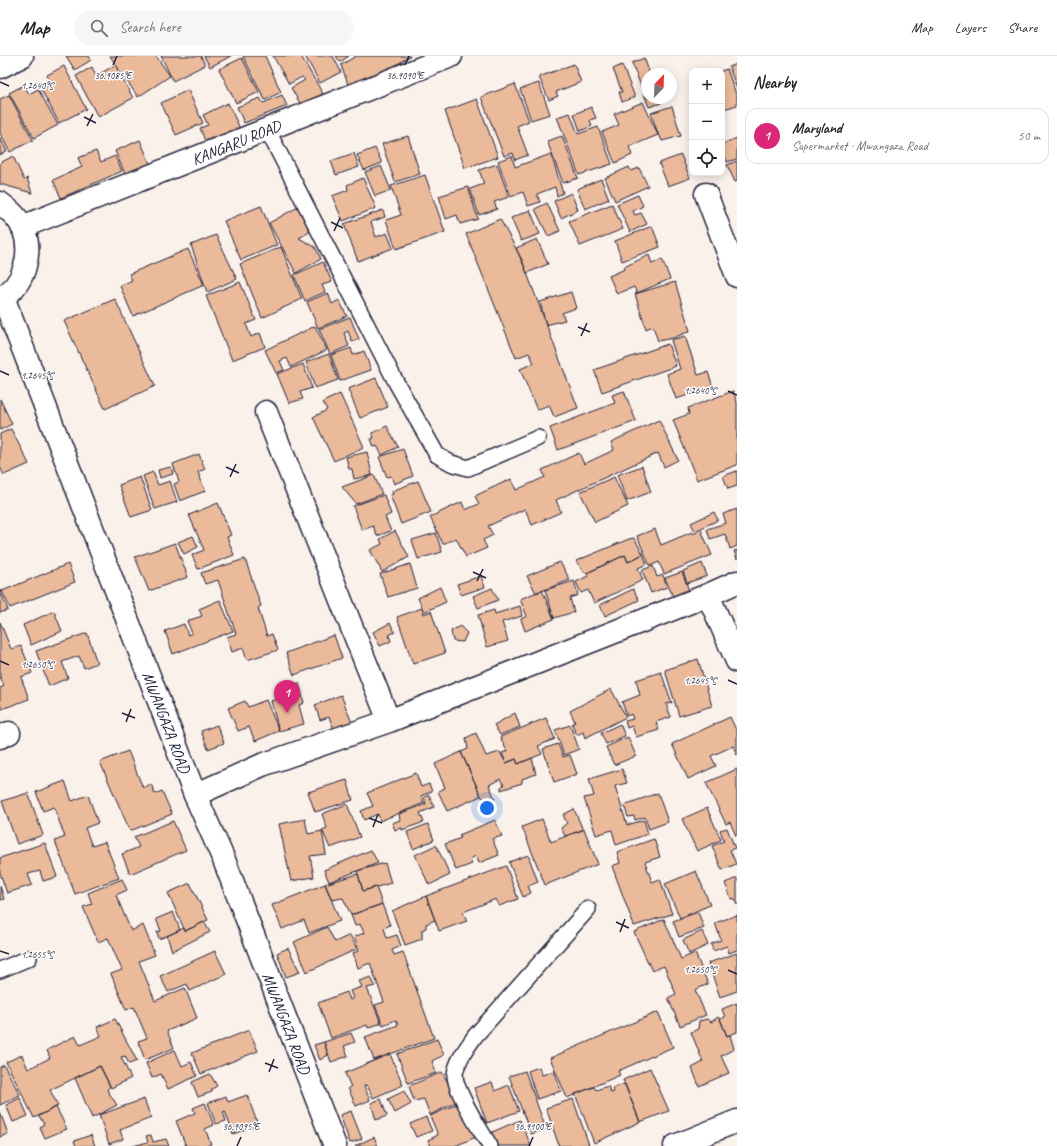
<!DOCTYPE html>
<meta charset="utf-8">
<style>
:root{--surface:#fff;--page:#f6f6f6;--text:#222;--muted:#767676;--line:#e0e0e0;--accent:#db2777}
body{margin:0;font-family:Caveat,sans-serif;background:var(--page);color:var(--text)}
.controls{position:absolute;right:12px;top:12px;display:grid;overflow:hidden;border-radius:8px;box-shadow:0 2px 10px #0003}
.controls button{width:36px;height:36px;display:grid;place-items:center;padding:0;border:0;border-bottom:1px solid var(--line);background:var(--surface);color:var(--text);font:20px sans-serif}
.compass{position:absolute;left:641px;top:12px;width:36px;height:36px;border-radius:50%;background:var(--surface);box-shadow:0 2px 10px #0003;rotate:23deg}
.you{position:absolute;left:487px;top:752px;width:14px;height:14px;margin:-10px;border:3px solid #fff;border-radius:50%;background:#1a73e8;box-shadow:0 0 0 6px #1a73e833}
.badge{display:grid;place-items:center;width:26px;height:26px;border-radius:50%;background:var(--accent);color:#fff;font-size:13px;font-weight:700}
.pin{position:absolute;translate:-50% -33px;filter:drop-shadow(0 1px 2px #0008)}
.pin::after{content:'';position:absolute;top:21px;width:14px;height:12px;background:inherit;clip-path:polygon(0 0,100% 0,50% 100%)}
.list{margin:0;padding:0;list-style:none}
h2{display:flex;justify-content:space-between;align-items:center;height:52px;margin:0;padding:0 16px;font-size:17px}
h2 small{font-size:13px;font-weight:400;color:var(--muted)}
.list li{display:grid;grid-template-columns:26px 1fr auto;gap:12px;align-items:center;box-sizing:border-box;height:56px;margin:0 8px 8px;padding:0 8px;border:1px solid var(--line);border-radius:12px}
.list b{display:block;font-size:15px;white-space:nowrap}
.list p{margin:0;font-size:13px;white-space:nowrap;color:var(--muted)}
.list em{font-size:13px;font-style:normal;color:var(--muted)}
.icon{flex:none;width:22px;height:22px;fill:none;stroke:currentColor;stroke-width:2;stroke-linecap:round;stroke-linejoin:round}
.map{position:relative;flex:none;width:737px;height:1090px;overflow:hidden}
header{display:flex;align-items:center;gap:24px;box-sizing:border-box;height:56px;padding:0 20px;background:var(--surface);border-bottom:1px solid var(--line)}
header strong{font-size:19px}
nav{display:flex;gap:22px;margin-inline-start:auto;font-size:14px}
.search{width:280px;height:36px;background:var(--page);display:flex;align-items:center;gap:10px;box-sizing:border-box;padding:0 14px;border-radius:22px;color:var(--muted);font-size:15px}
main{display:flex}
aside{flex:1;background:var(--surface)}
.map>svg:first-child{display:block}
.building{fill:#ebba9b;stroke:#22223b}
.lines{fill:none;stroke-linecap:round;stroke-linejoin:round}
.lane-casing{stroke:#22223b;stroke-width:18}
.street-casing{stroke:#22223b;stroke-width:25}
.secondary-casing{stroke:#22223b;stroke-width:25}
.lane{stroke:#fff;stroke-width:15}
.street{stroke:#fff;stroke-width:22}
.secondary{stroke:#fff;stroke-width:22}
.ticks{fill:none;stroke:#22223b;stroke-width:1.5}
.labels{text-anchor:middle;stroke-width:3;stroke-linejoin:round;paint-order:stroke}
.street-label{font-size:16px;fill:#22223b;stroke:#fff}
.ticks-label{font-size:10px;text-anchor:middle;fill:#22223b;stroke:#fff;stroke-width:3;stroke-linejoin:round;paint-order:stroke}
</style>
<header>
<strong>Map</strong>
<div class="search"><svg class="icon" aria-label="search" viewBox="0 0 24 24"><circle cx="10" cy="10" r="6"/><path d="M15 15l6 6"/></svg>Search here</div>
<nav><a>Map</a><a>Layers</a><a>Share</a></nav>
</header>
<main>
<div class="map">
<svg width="737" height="1090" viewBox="0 0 737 1090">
<rect width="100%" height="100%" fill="#fbf1eb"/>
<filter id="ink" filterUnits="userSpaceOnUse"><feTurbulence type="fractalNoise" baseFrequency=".025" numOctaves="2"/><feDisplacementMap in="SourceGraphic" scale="8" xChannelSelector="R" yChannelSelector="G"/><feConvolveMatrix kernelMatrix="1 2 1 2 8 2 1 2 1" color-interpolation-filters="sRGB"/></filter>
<g filter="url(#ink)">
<!-- building -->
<path class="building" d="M66,0H89L91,4L75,14Z
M110,0H156L170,20L138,41Z
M161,0H201L205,9L173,25Z
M204,0H231L210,11Z
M243,0H265L281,36L265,44Z
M273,0H301L323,38L301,49L291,32L305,24L302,21L289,28Z
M305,0H333L341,16L320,27Z
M336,0H349L340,6Z
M356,0H410L385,16L348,28L341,9Z
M242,2L259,36L236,47L219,13Z
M644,2L650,18H647V42H659L661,47L649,51L632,7Z
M574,8L581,26L556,36L558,40L549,44L539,21Z
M737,8V33L729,11Z
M115,9L133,42L98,61L76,20L92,11L96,20Z
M622,9L635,41L622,46L619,36H622L613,13Z
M64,10L86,53L59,67L41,33L51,28L47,19Z
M727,13L737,41V49L724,53L726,61L722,62L721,15Z
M539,27L550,58L531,64L520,33Z
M515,28L529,65L517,70L528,99L515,104L513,97L504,100L481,41Z
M24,29L29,38L38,33L58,69L34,82L9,37Z
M188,34L203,67L176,79L161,47Z
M9,39L33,84L10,96L0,77V43Z
M282,39L287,50L244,67L237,51L260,42L263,47Z
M477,43L498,101L465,112L445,55Z
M643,46L658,79L629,91L632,99L615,107L602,76L619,69L614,58Z
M228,47L242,77L216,89L212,82L205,85L200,72L208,69L203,59Z
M672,50L681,80L662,85L659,78H658L651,57Z
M591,51L596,62L590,64L592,70L580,75L574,58Z
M570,57L578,78L598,71L612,108L579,119L557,61Z
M408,80L420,118L395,126L382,88Z
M562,80L578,122L563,127L547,85Z
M0,82L7,95L0,99Z
M737,82V103L727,106L722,93V88Z
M140,84L151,110L126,120L115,95Z
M375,92L382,107L364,114L357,99Z
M96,95L101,106L115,100L122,115L61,142L53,124L82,111L78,102Z
M354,97L359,111L336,119L331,105Z
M551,98L563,137L557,140L555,131L537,138L540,146L528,150L523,136L511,141L498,105L512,100L515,111Z
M681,99L690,122L668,130L659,107Z
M13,100L24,124L27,122L32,137L0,128V107Z
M737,105V125L735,126L727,109Z
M497,108L509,141L494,146L497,153L479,159L470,133L484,128L479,114Z
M381,110L391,134L375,140L365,116Z
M629,111L631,115L639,112L648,130L615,145L605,122Z
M425,119L445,176L396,193L386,164L401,159L391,130Z
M363,122L376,152L343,165L332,140L348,134L347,129Z
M601,123L609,143L585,153L577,133Z
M468,131L478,163L460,168L457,159L446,163L439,140Z
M571,137L578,154L561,162L554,145Z
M638,139L643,150L633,155L635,159L641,157L647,168L630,176L617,148Z
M547,147L560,175L548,180L535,153Z
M612,148L623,173L580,190L569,165Z
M261,150L277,189L241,204L224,165Z
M298,151L311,175L299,182L315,191L321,203L296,217L269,167Z
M383,154L385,161L371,166L376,181L387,177L393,192L358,205L344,168Z
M530,154L540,178L521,185L511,162Z
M500,163L522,204L578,352L554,361L549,349L537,354L520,313L534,307L529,297L516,302L466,178Z
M652,170L660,191L622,205L615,185Z
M216,179L237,223L207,236L191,189Z
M537,183L548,208L527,217L516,192Z
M281,191L302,243L262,262L240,208Z
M188,193L204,229L133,260L120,230L132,224L129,218Z
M649,199L652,208L662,203L670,223L637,237L634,231L617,238L609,220L625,213L624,211Z
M323,206L332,226L322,229L325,236L305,245L294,219Z
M240,226L256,264L246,268L251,281L260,277L265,291L232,304L206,240Z
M675,226L690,275L673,282L658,285L653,270L646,273L635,238Z
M571,236L576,252L562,257L565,264L546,269L540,246Z
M328,237L332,248L339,244L347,260L318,272L307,246Z
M115,243L155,330L105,353L64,265Z
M350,261L359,283L352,286L348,275L344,277L349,290L330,298L319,273Z
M315,270L327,294L291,311L287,302L280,305L284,314L276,317L265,294Z
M685,280L698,319L708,316L713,331L676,343L667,318L680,313L671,284Z
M668,288L676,310L602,336L594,314Z
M351,292L353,299L364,295L371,314L340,325L331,299Z
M329,298L338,324L315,332L306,306Z
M303,308L312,332L300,336L303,343L289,347L277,318Z
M376,322L388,351L360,362L348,333Z
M624,335L636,365L558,394L550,372L615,347L612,339Z
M733,335L737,346V409L697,424L673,364L689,358L688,352Z
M340,338L364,391L334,405L313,361L327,354L323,346Z
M0,343L12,368L0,374Z
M659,364L678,404L664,411L658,397L556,444L561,456L532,469L525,453L488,470L493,479L483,484L487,492L466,501L456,482L443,488L430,461L462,446L465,454L479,448L475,440L511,423L516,434L545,421L542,414L579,397L584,408L614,394L611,386Z
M387,370L398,391L382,399L377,390L374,391L371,383L374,382L372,377Z
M11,373L29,408L4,419L0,411V378Z
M403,393L413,420L394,428L391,420L387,421L379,401Z
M367,396L372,419L354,423L352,413H349L346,401Z
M199,398L205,413L198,416L205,435L180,445L174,428L179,426L173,408Z
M642,410L651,436L627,445L617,419Z
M171,411L173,418L160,422L158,414Z
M737,415V430L728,433L723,420Z
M153,416L158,429L170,425L177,446L155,453L143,420Z
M374,419L382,438L356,448L342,431Z
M140,421L152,454L131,461L119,429Z
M614,421L628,450L595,466L580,436Z
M418,425L431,456L401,468L390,439L393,438L392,435Z
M384,439L391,458L385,461L391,475L377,480L373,470L362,474L353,450Z
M218,447L231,479L227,481L234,499L198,513L192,499L204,494L189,459Z
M737,453V490L730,493L725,478L710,483L707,473L726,467L723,458Z
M714,456L718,464L695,475L691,467Z
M655,473L661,489L692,476L693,478L701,474L712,499L664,518L659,506L650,510L637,480Z
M395,475L409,501L382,516L370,494L382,488L380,483Z
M436,477L442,496L418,503L412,484Z
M193,480L198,491L184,498L178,486Z
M634,482L643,498L628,506L625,499L587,517H585L576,505L629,483Z
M175,487L188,521L149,535L135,501Z
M737,494V503L734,495Z
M643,498L647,508L638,512L643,524L594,547L588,534L581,537L576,526L588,520L587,517L625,499L628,506Z
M245,503L261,550L258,552L267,580L272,578L278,594L247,604L243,592L232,596L227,581L236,578L218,524L205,528L201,517Z
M560,506L570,524L536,537L527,520Z
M702,507L707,520L687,527L683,515Z
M68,508L75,526L10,552L2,535Z
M410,508L417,532L388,541L380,518Z
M653,510L657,521L663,519L667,531L651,537L642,514Z
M682,516L690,537L674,543L665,522Z
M481,520L485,531L461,539L457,528Z
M574,525L578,539L570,542L574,556L554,562L545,534Z
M440,531L446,546L424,556L418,542Z
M492,532L498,544L478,552L473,540Z
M633,533L639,544L605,560L600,549Z
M0,534L8,554L0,557Z
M542,534L554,563L525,575L521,563L527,560L520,543Z
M220,544L233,575L173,598L165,575L184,568L188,579L192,577L187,565L202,560L199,553Z
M520,550L522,560L502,566L508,585L487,591L478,559L494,554L495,558Z
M422,552L424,558L431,555L445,597L413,608L397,561Z
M54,555L62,575L31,589L23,569Z
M0,566L11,593L21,590L32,617L21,621L29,643L2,653L0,648V632L4,630L0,621Z
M390,567L395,576L389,579L391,585L380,590L373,576Z
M460,570L467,577L463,586L453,585L451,575Z
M87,577L97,607L84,612L79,600L62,606L68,622L49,630L36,595Z
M334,579L342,602L294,619L286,597Z
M698,603L712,650L679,660L665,614Z
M661,616L672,647L666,648L671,661L656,666L659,674L636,681L632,670L627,672L625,665L633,663L631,658L627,660L622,646L640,639L636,624Z
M299,627L304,647L299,649L304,668L279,675L271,645L282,641L280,633Z
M611,633L626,661L585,682L583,676L577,679L572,668L575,666L570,655Z
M341,639L354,672L336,678L329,661L320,664L315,649Z
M266,644L279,675L255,685L249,671L238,675L228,652L245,645L248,651Z
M515,657L520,671L500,679L494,669Z
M730,661L737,676V699L733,690L711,700L716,710L688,723L672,688Z
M546,662L555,683L538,690L542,698L518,708L516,703L506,707L502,697L507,695L500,681Z
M620,668L625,680L606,688L601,677Z
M217,669L224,687L208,693L201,675Z
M570,669L579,693L564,699L555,674Z
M476,677L486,700L500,696L506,707L516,703L518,708L532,702L536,718L522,723V727L501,734V731L504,729L500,723L489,729L495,743L487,746L481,740L461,696L468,693L466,682Z
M628,681L636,700L614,709L606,691Z
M558,688L563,701L570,699L577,718L554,726L543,693Z
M128,695L143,732L151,728L155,738L162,735L172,758L130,775L100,706Z
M461,696L481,740L447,755L438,735L445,732L435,708Z
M622,713L627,727L615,730L627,769L644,764L648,778L616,789L612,774L596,779L584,742L594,740L589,723Z
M737,713V779L736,780L730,766L726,768L706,727Z
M416,717L421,731L429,728L432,735L421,740L424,747L380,765L378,758L364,764L361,755L373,750L367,737Z
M347,724L353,744L315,756L308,736Z
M65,725L72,745L88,739L98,767L85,772L92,790L105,786L119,822L75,838L55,785L65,781L54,751L43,755L36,736Z
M28,737L43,779L17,788L2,745Z
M658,737L668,766L649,773L645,761L635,764L634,760L628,761L624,749Z
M429,739L434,751L420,757L424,766L402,774V772L395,774L392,767L400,764L399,758L426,748L424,741Z
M347,748L360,781L330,792L322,774L327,772L322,758Z
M707,752L721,784L697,795L682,763Z
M574,753L583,774L565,780L561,772L567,767L563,759Z
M305,763L308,778L322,775L326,798L310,800L314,821L291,825L279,768Z
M542,763L551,786L584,773L598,808L545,829L522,771Z
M495,764L502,780L492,783L499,799L479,807L476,800L470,803L472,808L456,814L445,788L461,782L459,779Z
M173,765L186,794L130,818L122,798L139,791L134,781Z
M428,768L434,784L413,793L407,776Z
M727,772L735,792L730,794L736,808L722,814L712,790L724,785L720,774Z
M654,783L660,801L645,806L652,826L660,823L672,858L634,870L612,810L620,807L617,796Z
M45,787L57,821L43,825L40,815L28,818L32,829L7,837L0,817V802Z
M436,789L450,819L429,829L415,799Z
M371,794L378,807L329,826L324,814Z
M528,799L538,826L528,830L531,837L523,841L509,806Z
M385,807L391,827L363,835L357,815Z
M506,810L518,843L499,850L496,843L463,856L467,865L439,875L426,840Z
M696,815L710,849L680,862L665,828Z
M358,818L363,835L376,831L382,848L351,859L343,842L332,844L325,828Z
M737,822V849L734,842L731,843L725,827Z
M122,823L127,834L116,839L131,875L143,869L155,899L139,905L155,945L185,932L197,962L167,975L174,992L145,1004L138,985L147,982L134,951L126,954L111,918L122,914L108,882L98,886L83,851L92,848L88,837Z
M190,827L208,864L185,875L168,837Z
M325,828L340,865L309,877L304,864L282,873L272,849Z
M0,830L4,843L0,844Z
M426,840L435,864L426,868V872L422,874V883L405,889L392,855Z
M382,848L390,869L384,872L387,882L397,879L401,890L392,894L394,899L403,896L434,982L374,1004L365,981L398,969L396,964L383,969L375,949L384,946L370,907L358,912L353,897L359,895L354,881L364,877L360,868L355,870L351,859Z
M173,856L180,874L159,883L157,876L161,875L156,863Z
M698,856L704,872L679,881L673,865Z
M737,859V894L729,897L727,890L713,895L711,888L721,884L715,867Z
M664,863L681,903L695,897L708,928L695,934L706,959L680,970L668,942L676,938L664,910L652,915L634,876Z
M204,866L210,876L172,895L167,880L184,872L185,875Z
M327,871L335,886L350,879L357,893L307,916L294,886Z
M702,875L708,889L689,898L683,884Z
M288,892L300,916L286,921L277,897Z
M215,895L226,918L190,935L187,928L168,936L160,920Z
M737,897V935L720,941L708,907Z
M371,921L375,930L367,932L381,967L368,972L367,969L331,982L318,947L347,936L350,944L353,942L350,935L362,931L359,925Z
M737,947V976L727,980L720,963L725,961L722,953Z
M658,956L673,991L618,1015L620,1019L567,1042L550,1002Z
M718,961L720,963L727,980L730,979L734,993L721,1000L729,1017L699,1030L692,1012L703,1006L691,976L698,973L699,965L707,963L711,966Z
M115,963L137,1005L129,1008L125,1000L121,1001L131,1022L111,1032L100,1010L50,1034L58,1050L34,1062L6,1006L22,999L28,1013L50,1002L47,994L75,980L80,989L101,980L97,971Z
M249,974L258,995L201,1018L192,997Z
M351,977L355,986L344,990L348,1000L331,1006L324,986Z
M437,983L444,999L432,1005L436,1017L408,1027L397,998Z
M324,986L328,999L320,1004L314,989Z
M175,994L182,1010L191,1006L197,1020L168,1033L161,1018L152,1022L146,1007Z
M390,998L403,1029L373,1042L367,1029L364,1030L370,1044L356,1050L348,1032L351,1031L345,1017Z
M4,1009L20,1039L0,1049V1011Z
M100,1010L110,1030L107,1034L117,1049L92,1062L75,1022Z
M539,1011L542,1019L554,1015L561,1035L537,1043L528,1015Z
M650,1012L669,1055L640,1066L623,1024Z
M525,1015L546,1073L531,1078L509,1020Z
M442,1016L458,1045L430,1059L424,1043L414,1045L409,1030Z
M210,1018L217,1030L212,1033V1036L198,1041L192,1026Z
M492,1026L495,1035L509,1029L519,1055L487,1067L474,1032Z
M625,1028L640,1066L594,1087L575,1038L594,1031L596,1034L608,1030L611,1037L614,1036L612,1032Z
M404,1035L411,1048L395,1057L388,1043Z
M247,1039L258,1069L233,1078L225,1055L223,1056L226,1065L216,1068L208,1047L226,1040L228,1046Z
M20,1042L28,1060L13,1066L6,1049Z
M144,1043L151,1062L120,1074L123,1083L109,1088L99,1059Z
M381,1043L387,1060L376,1064L371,1047Z
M573,1043L589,1089L559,1090L546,1052Z
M461,1046L476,1081L455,1090H431L428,1084L438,1079L430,1060Z
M205,1047L214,1069L205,1073L211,1088L206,1090H186L176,1065L195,1057L193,1052Z
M56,1051L67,1073L45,1082L40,1071L44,1068L39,1060Z
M351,1055L362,1083L350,1087L340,1059Z
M0,1056L8,1078L0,1081Z
M426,1061L432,1075L416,1081L410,1068Z
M520,1064L531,1090H496L490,1077Z
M91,1079L95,1090H76L74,1085Z
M151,1079L153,1086L166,1083L169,1090H133L148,1086L146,1080Z
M374,1081L378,1090H355Z"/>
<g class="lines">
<defs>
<path id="lane" d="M267,73L396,326L437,399L451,407L468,412L538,382
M0,914L29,902
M490,1090C481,1075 454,1034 455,1018C457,1004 467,992 475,980L588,853"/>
<path id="street" d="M0,11L22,0
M706,138L737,220
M266,356L389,665
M708,539L737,605
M0,681L9,677
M195,739L262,709L389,665L708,539L737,526
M675,1090L737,1065"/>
<path id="secondary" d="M0,147C9,154 18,161 23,172C33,196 25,230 0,242
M22,171L451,0
M3,241L195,739L224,804L335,1090"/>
</defs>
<!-- lane casing -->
<use href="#lane" class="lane-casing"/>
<!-- street casing -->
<use href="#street" class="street-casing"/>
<!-- secondary casing -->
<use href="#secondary" class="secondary-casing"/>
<!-- lane -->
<use href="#lane" class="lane"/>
<!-- street -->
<use href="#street" class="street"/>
<!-- secondary -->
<use href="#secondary" class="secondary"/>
</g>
</g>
<!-- ticks -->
<path class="ticks" d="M113,9L117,0M405,9L409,0M0,26L9,30M84,61L96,67M87,70L93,58M331,166L343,172M334,175L340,162M578,271L590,276M581,280L587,267M0,315L9,319M728,335L737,339M226,411L239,417M230,421L236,408M473,516L486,522M477,525L483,513M0,605L9,609M728,624L737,628M122,657L135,662M126,666L131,653M369,762L382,767M373,771L378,758M616,866L629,872M620,876L625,863M0,895L9,898M728,914L737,918M265,1007L278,1012M269,1016L274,1003M237,1090L241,1081M529,1090L533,1081"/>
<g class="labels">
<!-- street labels -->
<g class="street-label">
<text transform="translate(236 86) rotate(-22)" y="6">KANGARU ROAD</text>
<text transform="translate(167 666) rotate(69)" y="6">MWANGAZA ROAD</text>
<text transform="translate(287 967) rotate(69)" y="6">MWANGAZA ROAD</text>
</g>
</g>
<g class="ticks-label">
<text x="405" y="23">36.9090°E</text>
<text x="113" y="23">36.9085°E</text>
<text x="37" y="33">1.2640°S</text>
<text x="37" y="323">1.2645°S</text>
<text x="700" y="338">1.2640°S</text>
<text x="37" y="612">1.2650°S</text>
<text x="700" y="628">1.2645°S</text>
<text x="37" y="902">1.2655°S</text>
<text x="700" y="917">1.2650°S</text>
<text x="241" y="1074">36.9095°E</text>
<text x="533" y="1074">36.9100°E</text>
</g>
</svg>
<div class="controls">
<button>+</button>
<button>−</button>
<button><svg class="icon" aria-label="locate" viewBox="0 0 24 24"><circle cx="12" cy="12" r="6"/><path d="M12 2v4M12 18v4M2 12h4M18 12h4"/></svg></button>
</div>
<svg class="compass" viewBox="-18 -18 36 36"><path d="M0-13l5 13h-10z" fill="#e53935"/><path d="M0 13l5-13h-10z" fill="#767676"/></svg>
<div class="you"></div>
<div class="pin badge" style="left:287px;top:657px">1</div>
</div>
<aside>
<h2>Nearby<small></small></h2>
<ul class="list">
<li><span class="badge">1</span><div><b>Maryland</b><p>Supermarket · Mwangaza Road</p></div><em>50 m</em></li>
</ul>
</aside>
</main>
